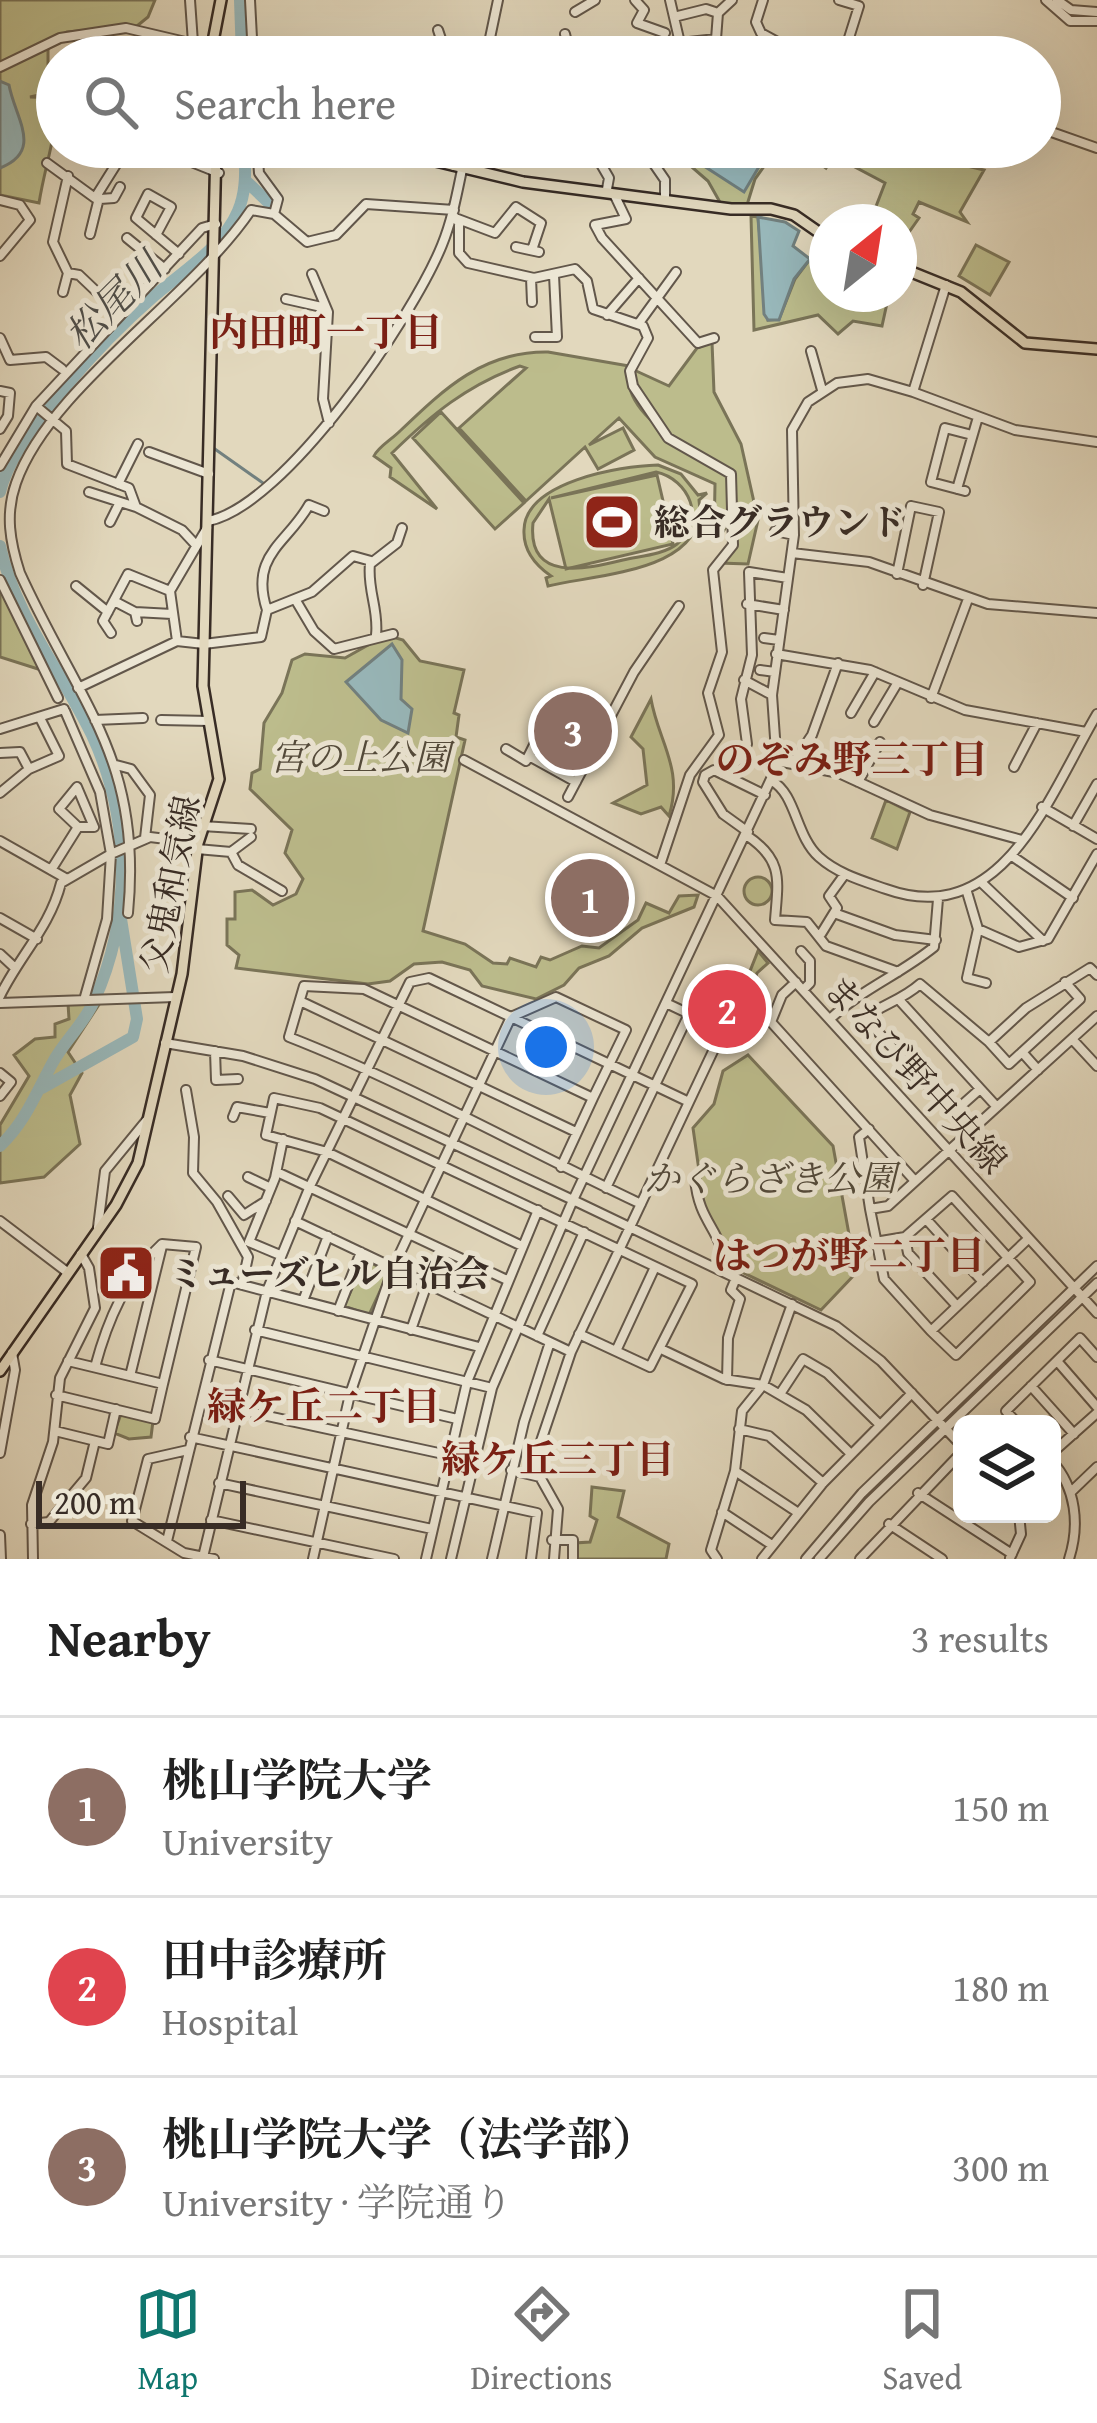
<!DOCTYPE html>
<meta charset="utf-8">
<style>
:root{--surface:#fff;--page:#f2f2f2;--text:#222;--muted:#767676;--line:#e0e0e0;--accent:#0f766e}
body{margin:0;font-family:"Gentium Book Plus","Noto Serif JP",serif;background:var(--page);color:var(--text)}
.controls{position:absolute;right:36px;bottom:36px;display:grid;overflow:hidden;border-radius:18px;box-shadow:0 12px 48px #0002}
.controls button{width:108px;height:108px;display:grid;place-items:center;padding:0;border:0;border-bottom:3px solid var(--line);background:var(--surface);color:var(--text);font:60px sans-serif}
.compass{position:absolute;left:809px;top:204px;width:108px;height:108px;border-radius:50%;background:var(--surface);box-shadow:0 12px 48px #0002;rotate:30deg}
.scale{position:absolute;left:36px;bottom:30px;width:210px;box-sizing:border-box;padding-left:12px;border:6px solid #382c25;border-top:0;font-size:33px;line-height:42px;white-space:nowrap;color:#382c25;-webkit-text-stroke:9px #ece6d4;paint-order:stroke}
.you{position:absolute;left:546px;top:1047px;width:42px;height:42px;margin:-30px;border:9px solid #fff;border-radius:50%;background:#1a73e8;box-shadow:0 0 0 18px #1a73e833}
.badge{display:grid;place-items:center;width:78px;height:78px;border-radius:50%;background:var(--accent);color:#fff;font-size:39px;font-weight:700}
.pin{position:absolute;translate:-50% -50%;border:6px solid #fff;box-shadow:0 3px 12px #0006}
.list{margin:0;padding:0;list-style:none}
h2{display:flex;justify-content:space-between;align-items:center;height:156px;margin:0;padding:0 48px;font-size:51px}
h2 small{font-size:39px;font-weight:400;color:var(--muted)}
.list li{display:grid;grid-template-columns:78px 1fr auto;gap:36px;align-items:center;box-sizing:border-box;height:180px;padding:0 48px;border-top:3px solid var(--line)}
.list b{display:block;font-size:45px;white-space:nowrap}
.list p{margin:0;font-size:39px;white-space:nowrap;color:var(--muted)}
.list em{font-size:39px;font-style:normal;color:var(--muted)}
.icon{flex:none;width:66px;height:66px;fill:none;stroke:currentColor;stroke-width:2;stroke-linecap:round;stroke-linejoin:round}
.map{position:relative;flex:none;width:1097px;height:1559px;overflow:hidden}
.search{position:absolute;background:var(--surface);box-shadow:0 12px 48px #0002;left:36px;right:36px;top:36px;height:132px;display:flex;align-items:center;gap:30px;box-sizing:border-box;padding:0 42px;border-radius:66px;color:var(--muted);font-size:45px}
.sheet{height:696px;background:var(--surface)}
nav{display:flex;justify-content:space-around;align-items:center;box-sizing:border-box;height:168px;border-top:3px solid var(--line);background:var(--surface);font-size:33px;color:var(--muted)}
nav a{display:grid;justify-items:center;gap:6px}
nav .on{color:var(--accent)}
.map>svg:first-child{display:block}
.green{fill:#bcbc8c;stroke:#7a7458;stroke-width:3;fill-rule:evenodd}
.water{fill:#98b8bb;stroke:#72807f;stroke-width:3}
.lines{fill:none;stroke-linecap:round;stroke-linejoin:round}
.stream{stroke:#72807f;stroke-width:3}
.river{stroke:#98b8bb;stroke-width:12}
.minor-casing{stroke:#62574b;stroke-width:12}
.major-casing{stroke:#382c25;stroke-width:14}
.minor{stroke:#ece6d4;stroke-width:8}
.major{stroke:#e2d8bd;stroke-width:9}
.labels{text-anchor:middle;stroke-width:10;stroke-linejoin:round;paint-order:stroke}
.poi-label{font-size:36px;font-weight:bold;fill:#382c25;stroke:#ece6d4;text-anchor:start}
.park-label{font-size:36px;font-style:italic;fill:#52493a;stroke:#ece6d4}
.street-label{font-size:36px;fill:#382c25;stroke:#ece6d4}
.water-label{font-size:39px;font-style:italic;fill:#504f4a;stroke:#ece6d4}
.neighbourhood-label{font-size:39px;font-weight:bold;fill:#7a1f14;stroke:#ece6d4}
</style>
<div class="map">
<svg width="1097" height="1559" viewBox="0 0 1097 1559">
<rect width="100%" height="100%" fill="#e2d8bd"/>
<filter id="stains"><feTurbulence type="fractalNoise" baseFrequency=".00167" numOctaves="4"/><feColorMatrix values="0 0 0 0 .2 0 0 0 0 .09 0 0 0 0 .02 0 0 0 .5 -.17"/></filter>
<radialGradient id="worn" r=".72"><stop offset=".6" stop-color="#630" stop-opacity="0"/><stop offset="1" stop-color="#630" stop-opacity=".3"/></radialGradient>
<!-- green -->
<path class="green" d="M0,0H155L148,17L137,26L67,32L0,64Z
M48,46V93L30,97L57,98C57,135 45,165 39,203L0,195V71Z
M680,147H778L755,179L747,205L721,204L708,181L679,156Z
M797,147H944L946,161L984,170L960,212L967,222L919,202L913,214L919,218L902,242L899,222H870L885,183L834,156L826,168Z
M751,216L758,217L768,320L779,319L795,279L810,259L827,264V294H889L882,326L853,321L838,334L818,315L754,330Z
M976,245L1009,262L990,295L959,276Z
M712,342L714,392L741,444L758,520L748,564L720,563L736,546L734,473L671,436L634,384V370L669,386L697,348Z
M548,352L629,366C618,421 702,449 729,478C729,499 736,528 714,539L715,484L655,457L619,418L589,445L623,428L634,450L598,469L585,447L526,501L459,428L526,368L520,366C467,385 431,415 392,453L437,509L390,477L391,468L374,456C378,447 391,440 400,431C444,389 483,351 548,352Z
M441,412L524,503L495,529L413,438Z
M658,465L681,474L698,495L707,493L699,500C709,572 597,574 548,586L546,578L551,576C535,565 523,551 524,530C525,482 619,466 658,465ZM656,472C689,479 707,520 677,544C663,555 640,556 623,560C586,569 527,583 533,523L549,499L566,569L673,544L657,475L551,498Z
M0,587L40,667L38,669L0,657Z
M386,635L403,640L420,661L464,670L454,713L459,715L456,737L465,740L423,931L465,944L493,963L507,964L510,958L536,967L541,957L550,960L582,946L599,948L638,920L646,903L669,913L679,896L698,895L694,907L642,928L609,956L579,968L564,985L536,999L482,986L470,970L442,962L414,964L390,981L368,984L236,968L239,955L227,945V919H235V892L252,890L273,905L296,894L303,879L285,853L292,830L250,789L252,773L260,769L264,723L282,693L292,660L305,654L345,658Z
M651,699C658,741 684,768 669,816L661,807L641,814L613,803L647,785L643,749L631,737Z
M886,800L910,812L897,849L872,838Z
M744 891a14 14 0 1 1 28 0a14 14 0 1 1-28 0Z
M758,951L768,963L757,973L733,1048L725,1034Z
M102,1000L68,1052L82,1073L70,1095L80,1144L44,1177L0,1183V1125L29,1076L14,1055L35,1039L55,1037V1024L69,1019L68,1003Z
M748,1055L833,1146L856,1273L821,1310L727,1265L724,1240L706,1220L693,1128L714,1104L723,1071Z
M365,1260L389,1272L369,1315L344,1306Z
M121,1414L153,1421L151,1437L129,1439L114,1433Z
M592,1487L624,1491L618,1517L669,1544L666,1559H576L575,1543L590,1542L597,1520L590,1516Z"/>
<!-- water -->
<path class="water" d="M0,81L9,85C15,118 44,151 0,168Z
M705,147H759L763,160L744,192L693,159Z
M758,217L785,222L799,231L793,246L810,259L794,279L779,320H768L764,314Z
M392,644L402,660L401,699L412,709L408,733L381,720L346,682Z"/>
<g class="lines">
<!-- stream -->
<path class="stream" d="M212,447L263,483"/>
<!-- river -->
<path class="river" d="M240,0L242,57
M246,181L269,203
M0,492C13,434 108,336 154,296C182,272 223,247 238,211C247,190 245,169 245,147
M0,546C15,616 62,672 92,735C131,819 132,917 94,1001C84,1024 65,1040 53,1062C36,1093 26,1121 0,1146
M42,1088L133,1037L137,1019L121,919"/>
<defs>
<path id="minor" d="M190,0L194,57
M250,0L253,57
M635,0L644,10L637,23L665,33
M670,0L680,43L716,39L718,13L732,0
M763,0L756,22L761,33L805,57
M839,0L859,6L843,57
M1046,0L1070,21H1097
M1057,0L1071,10L1097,12
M575,12L595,0
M674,17L706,9L718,13
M438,30L447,57
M384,46L387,57
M486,57L498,0
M557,57L568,46L565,34
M0,67L60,38L126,28L211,48
M55,87L57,85
M1040,128L1097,148
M154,147L219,173
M257,147L259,173L278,199L274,214L307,242L336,235L366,204L454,210
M453,147L454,166
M591,147L609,178L607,189
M645,151L665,180V197
M47,163L95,198L127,147
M615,196L626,219L595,225L602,238L698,343L714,338
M100,199L114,198L120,187
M0,200L20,205L30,220L0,256
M453,215L459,223V253L468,263L534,278L575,269L587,281L593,309L643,326L648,338L630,371L633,386L668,438L731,474L733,545L713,570L722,652L708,693L719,735L690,775L660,865
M458,219L495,233L516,207L541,223L532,250
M90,234L99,198
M156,235L171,207L148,194L136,218L179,254
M127,238L165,269
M516,247L539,252
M68,273L79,275L120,314
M312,274L328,312L323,399L329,423
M531,278L532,302
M63,292L68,273L53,242L68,176
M286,299L326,308
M607,315L639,278
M639,323L676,272
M535,337H557L554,275
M0,338L10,360L46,357L62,369
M811,351L822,390
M0,391L10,393L8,416L0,429
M913,392L1015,430L1097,442
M36,406L66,431L67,464L129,488L136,507L182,530L195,544
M149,452L209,474
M0,466L36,406L202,228L216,224
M118,484L138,444
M957,489L978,417
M965,491L931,482L945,428L972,435
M89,492L136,507
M208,521C284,507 413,317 442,245C455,213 459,180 467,147
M110,522L119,504
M775,531L794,535
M792,553L869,562L988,604L1097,613
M897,574L911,506L939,512L923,585
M0,580L58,698
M76,586L108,612
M295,599L314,631L334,649L393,634
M114,601L135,612L137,621
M747,604L784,610
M267,610C249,555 287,544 309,505L324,511
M135,612L172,614
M111,633L103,621L128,574L170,591
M376,635C379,609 367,590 370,564L397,543L402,528
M764,638L779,640
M177,641L170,591L207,528
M776,654L870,670L965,710L1086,732
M760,670L775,672
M744,680L772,695
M78,688L177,641L204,644L261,637L267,610L312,592L353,556L371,561
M931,698L968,599
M851,713L875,672
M95,720L143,718
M161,720L209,721
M874,722L898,682
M0,729L64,709
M506,749L526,761L535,743
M0,753L20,752L29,769
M529,756L576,782
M464,760L717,896L1097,1313
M777,761L839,773L930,815L1022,840
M793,763L812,735L838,663
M116,765L131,769L150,795L145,838
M1014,767L1037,723
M722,774L741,758L747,744L741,699L752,655L749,572L788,578
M772,781C796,794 796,837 819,857C838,874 863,881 886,889C1003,931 1049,795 1097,714
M858,782L880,742
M77,787L94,827H78L59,809Z
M0,793L29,769L59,756L41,720
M568,797L634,672L679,606
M1042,807L1097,839
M202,826L251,829
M1073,826L1097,784
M748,832L723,814L703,782L705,775L714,770L765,795
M746,835C784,860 778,880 775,920L807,922L826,946L898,972
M0,841L67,879
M197,849L231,852L251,837
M231,852L238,865L282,891
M1012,856L1073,898
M51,870L78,827
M983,884L1043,941
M967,892L978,929L967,978L986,983
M128,913C143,760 79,703 20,573C10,542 5,514 16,483C49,388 192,298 251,210L274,214
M834,913L895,935L936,940
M0,918L37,939
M978,929L1019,947L1048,939L1097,854
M821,934L837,908L829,896L845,874
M801,951L810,961V983L803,990
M0,954L14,967
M796,982L782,995L771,1022L915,1181
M0,996C20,955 50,927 61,883L111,854L100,792L65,711
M84,1000L107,919L111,854L150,837L198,843
M300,1001L576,1132
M901,1002L997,1107
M0,1003L175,997
M865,1018L953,1113L980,1089
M830,1019C862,989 899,975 934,947L938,899
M860,1022C878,1005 900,1002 920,984L989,1042L1026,1008L1090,968L1097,975
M1072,1039L1097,1066
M989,1042L1009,1064L1080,999L1065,982
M165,1043L243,1056L315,1079L573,1200L777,766L772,695L794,535L792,430L808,402L837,383L868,379L913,392L946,285
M215,1051L216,1080L238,1079
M1022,1052L1038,1070
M0,1073L11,1082L0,1096
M186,1090L194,1137L193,1173L217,1202L248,1257L242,1285
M233,1117L237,1107L270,1113
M869,1129L859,1137L870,1209L888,1206L1097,1016
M561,1167L593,1098
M277,1172L507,1280
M248,1177L271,1188
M695,1179C699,1226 724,1229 725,1272
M606,1188L689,1014
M228,1196L244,1215L266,1201
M870,1209L884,1279L931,1331L1028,1239
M926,1219L983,1282
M0,1221L67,1272
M295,1221L571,1352
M98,1227L105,1171L146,1121
M905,1238L908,1253L957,1306
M875,1242L905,1237L952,1196L1030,1282L956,1355L931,1331
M522,1246L327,1152L266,1135L274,1098L320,1108L692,1284L650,1367L579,1334
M280,1255L249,1242L275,1178L283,1139
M303,1301L328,1236
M338,1311L361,1252
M255,1330L492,1388
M411,1330L427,1284
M537,1336L584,1232
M661,1349L724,1379L763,1385L806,1410L850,1453
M616,1351L655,1267
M209,1360L457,1419
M1057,1361L1097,1407
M95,1367C108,1319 125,1279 162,1244L196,1247L163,1384
M130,1376L162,1246
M727,1380L728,1338L740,1299L731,1290L736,1278
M1031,1386L1074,1434
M780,1394L803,1359L827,1373L879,1424
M56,1395L155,1419L163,1384L68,1361
M235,1409L448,1455
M1018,1424L1006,1411L1080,1338L1097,1357
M739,1429L769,1436L823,1483
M55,1431L108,1444L116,1409
M190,1437L537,1513L531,1559
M188,1450L148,1459L132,1521L184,1553L214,1559
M0,1453L15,1370L12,1353
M1052,1453L1097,1413
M1052,1461C1076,1488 1080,1525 1069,1559
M511,1470L540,1477L539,1447L571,1352L723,1030L666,1003
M735,1471L797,1512
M540,1477L558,1509L554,1559
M219,1483L432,1529
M1072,1491L1097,1467
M918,1493L1012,1554
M722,1512L772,1545
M211,1520L394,1559
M31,1524L49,1522L86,1478L95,1441
M889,1524L942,1559
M0,1535L1,1559
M552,1540H573V1559
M167,1541L231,1282L479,1347
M203,1557L267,1291L310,1186L410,982L429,978L689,1102
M1010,1558L1021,1534L1019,1514
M33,1559L32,1505L53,1442L60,1378L95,1308L89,1268L81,1254
M313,1559L350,1394L393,1268L511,1017L556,997L626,1030L593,1098L364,989L304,986L289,1037C409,1084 524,1149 641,1204
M426,1559L467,1382L538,1210
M451,1559L492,1388L573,1200L836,1326L881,1361L962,1446
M492,1559L524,1422L550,1342
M717,1559L711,1550L735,1471L742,1411L763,1385L792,1304
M762,1559L823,1483L912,1393
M806,1559L862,1493L1097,1266
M819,1559L869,1502L1097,1283
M860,1559L962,1452"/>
<path id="major" d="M210,57L221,0
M377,147L523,182L731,209H771L794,215L827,238
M899,267L961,292L1025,343L1097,349
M0,1371L116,1205L138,1163L182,974L198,843L219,779L203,686L216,147"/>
</defs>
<!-- minor casing -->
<use href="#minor" class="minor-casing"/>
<!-- major casing -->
<use href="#major" class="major-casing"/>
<!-- minor -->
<use href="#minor" class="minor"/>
<!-- major -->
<use href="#major" class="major"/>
</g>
<!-- icons -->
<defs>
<symbol id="stadium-square" viewBox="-11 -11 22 22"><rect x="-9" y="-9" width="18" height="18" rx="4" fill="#8f2418" stroke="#ece6d4"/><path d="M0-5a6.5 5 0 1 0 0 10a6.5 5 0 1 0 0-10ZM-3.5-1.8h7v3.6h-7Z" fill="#fff"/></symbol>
<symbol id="civic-square" viewBox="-11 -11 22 22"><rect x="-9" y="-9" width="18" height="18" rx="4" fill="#8f2418" stroke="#ece6d4"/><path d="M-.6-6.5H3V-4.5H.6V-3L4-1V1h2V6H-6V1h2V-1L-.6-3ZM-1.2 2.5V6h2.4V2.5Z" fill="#fff"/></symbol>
</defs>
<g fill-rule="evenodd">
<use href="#stadium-square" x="579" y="489" width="66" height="66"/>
<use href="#civic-square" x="93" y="1240" width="66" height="66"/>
</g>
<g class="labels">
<!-- poi labels -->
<g class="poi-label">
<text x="654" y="535">総合グラウンド</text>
<text x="168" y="1286">ミューズヒル自治会</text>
</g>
<!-- park labels -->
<g class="park-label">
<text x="360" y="770">宮の上公園</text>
<text x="770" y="1191">かぐらざき公園</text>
</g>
<!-- street labels -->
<g class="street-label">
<text transform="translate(170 884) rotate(-79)" y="13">父鬼和気線</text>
<text transform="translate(916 1074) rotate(48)" y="13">まなび野中央線</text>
</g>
<!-- water labels -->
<g class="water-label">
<text transform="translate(113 301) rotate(-45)" y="14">松尾川</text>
</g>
<!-- neighbourhood labels -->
<g class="neighbourhood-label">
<text x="326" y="346">内田町一丁目</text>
<text x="852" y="773">のぞみ野三丁目</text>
<text x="849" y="1269">はつが野二丁目</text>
<text x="324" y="1420">緑ケ丘二丁目</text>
<text x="558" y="1473">緑ケ丘三丁目</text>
</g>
</g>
<rect width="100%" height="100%" filter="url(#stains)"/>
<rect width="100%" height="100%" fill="url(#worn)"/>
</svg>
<div class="controls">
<button><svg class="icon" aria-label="layers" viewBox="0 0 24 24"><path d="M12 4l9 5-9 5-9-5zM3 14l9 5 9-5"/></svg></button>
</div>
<svg class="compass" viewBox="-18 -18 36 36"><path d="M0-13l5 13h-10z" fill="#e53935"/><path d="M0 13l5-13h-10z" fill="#767676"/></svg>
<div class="scale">200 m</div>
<div class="you"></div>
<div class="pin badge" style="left:590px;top:898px;background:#8d6e63">1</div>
<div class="pin badge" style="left:727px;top:1009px;background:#e0444e">2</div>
<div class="pin badge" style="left:573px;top:731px;background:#8d6e63">3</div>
<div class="search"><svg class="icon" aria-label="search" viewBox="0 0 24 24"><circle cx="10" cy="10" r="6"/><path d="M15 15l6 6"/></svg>Search here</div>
</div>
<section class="sheet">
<h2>Nearby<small>3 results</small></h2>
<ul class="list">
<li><span class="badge" style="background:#8d6e63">1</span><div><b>桃山学院大学</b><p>University</p></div><em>150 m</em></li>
<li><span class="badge" style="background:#e0444e">2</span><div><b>田中診療所</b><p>Hospital</p></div><em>180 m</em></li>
<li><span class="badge" style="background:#8d6e63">3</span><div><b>桃山学院大学（法学部）</b><p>University · 学院通り</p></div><em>300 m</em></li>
</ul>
</section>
<nav>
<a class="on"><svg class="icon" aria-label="map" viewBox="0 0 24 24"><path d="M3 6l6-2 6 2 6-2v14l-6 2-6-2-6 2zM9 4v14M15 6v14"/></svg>Map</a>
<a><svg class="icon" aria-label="directions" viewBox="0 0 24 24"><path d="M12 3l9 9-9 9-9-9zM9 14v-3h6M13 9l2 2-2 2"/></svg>Directions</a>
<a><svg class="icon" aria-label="saved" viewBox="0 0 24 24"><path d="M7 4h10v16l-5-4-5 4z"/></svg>Saved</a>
</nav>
